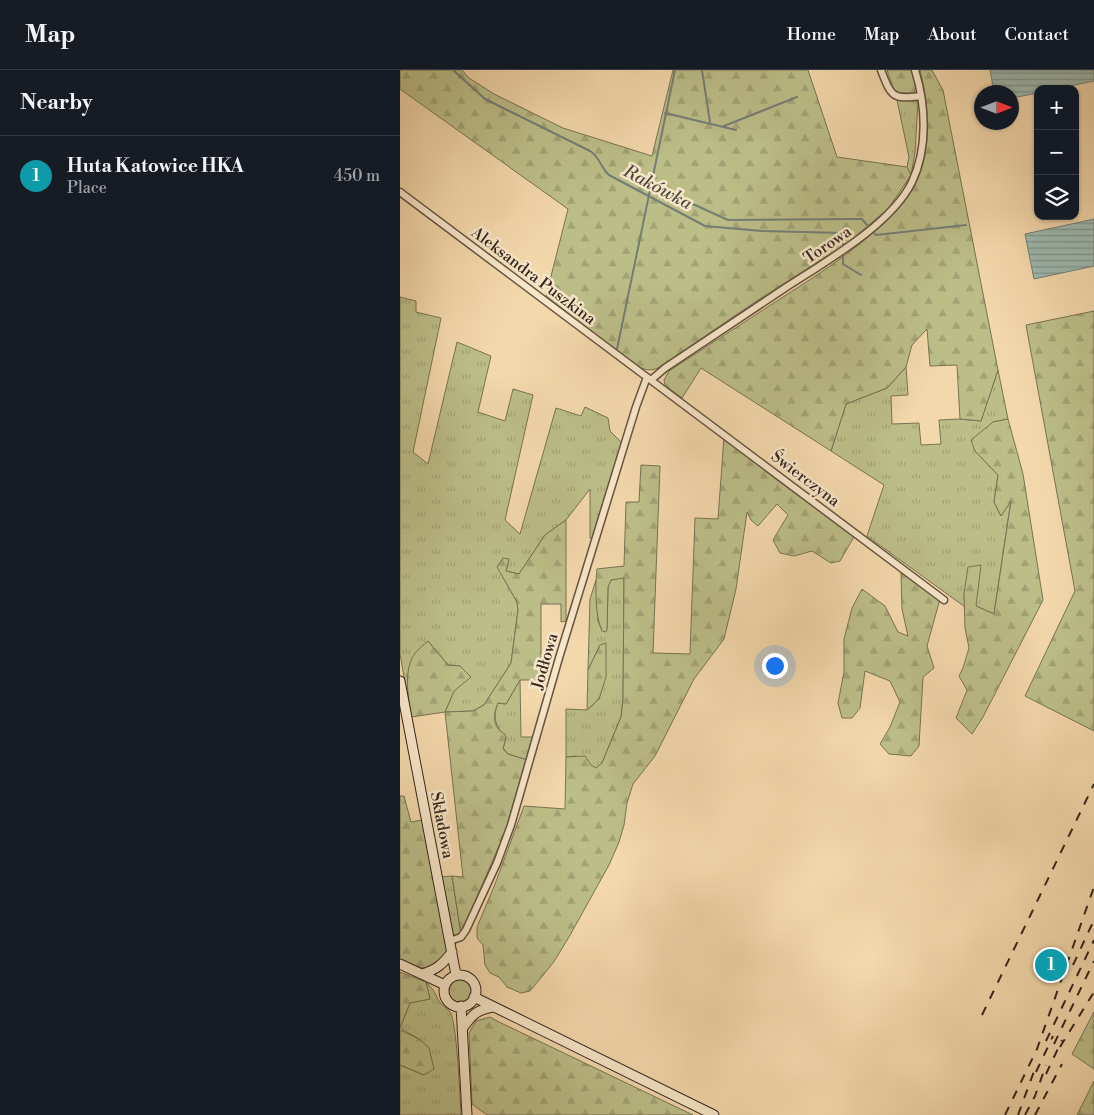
<!DOCTYPE html>
<meta charset="utf-8">
<style>
:root{--surface:#171b24;--page:#242831;--text:#f1f3f6;--muted:#9ea1a6;--line:#363941;--accent:#7c3aed}
body{margin:0;font-family:"Libre Bodoni",serif;background:var(--page);color:var(--text)}
.controls{position:absolute;right:15px;top:15px;display:grid;overflow:hidden;border-radius:10px;box-shadow:0 1px 4px #0004}
.controls button{width:45px;height:45px;display:grid;place-items:center;padding:0;border:0;border-bottom:1px solid var(--line);background:var(--surface);color:var(--text);font:25px sans-serif}
.compass{position:absolute;left:574px;top:15px;width:45px;height:45px;border-radius:50%;background:var(--surface);box-shadow:0 1px 4px #0004;rotate:90deg}
.you{position:absolute;left:374px;top:595px;width:18px;height:18px;margin:-12px;border:4px solid #fff;border-radius:50%;background:#1a73e8;box-shadow:0 0 0 8px #1a73e833}
.badge{display:grid;place-items:center;width:32px;height:32px;border-radius:50%;background:var(--accent);color:#fff;font-size:16px;font-weight:700}
.pin{position:absolute;translate:-50% -50%;border:2px solid #fff;box-shadow:0 1px 5px #0006}
.list{margin:0;padding:0;list-style:none}
h2{display:flex;justify-content:space-between;align-items:center;height:65px;margin:0;padding:0 20px;font-size:21px}
h2 small{font-size:16px;font-weight:400;color:var(--muted)}
.list li{display:grid;grid-template-columns:32px 1fr auto;gap:15px;align-items:center;box-sizing:border-box;height:80px;padding:0 20px;border-top:1px solid var(--line)}
.list b{display:block;font-size:19px;white-space:nowrap}
.list p{margin:0;font-size:16px;white-space:nowrap;color:var(--muted)}
.list em{font-size:16px;font-style:normal;color:var(--muted)}
.icon{flex:none;width:28px;height:28px;fill:none;stroke:currentColor;stroke-width:2;stroke-linecap:round;stroke-linejoin:round}
.map{position:relative;flex:none;width:694px;height:1045px;overflow:hidden}
header{display:flex;align-items:center;gap:30px;box-sizing:border-box;height:70px;padding:0 25px;background:var(--surface);border-bottom:1px solid var(--line)}
header strong{font-size:24px}
nav{display:flex;gap:28px;margin-inline-start:auto;font-size:18px}
main{display:flex}
aside{flex:1;background:var(--surface)}
.map>svg:first-child{display:block}
.grass{fill:url(#grass-tufts);stroke:#797253}
.forest{fill:url(#forest-firs);stroke:#797253}
.water{fill:url(#water-rules);stroke:#747e76}
.lines{fill:none;stroke-linecap:round;stroke-linejoin:round}
.stream{stroke:#747e76;stroke-width:2}
.street-casing{stroke:#655241;stroke-width:9}
.secondary-casing{stroke:#36261e;stroke-width:11}
.street{stroke:#f7e6c8;stroke-width:6}
.secondary{stroke:#f7e6c8;stroke-width:9}
.rail{stroke:#36261e;stroke-width:2;stroke-dasharray:9 9;stroke-linecap:butt}
.labels{text-anchor:middle;stroke-width:5;stroke-linejoin:round;paint-order:stroke}
.street-label{font-size:16px;fill:#36261e;stroke:#f7e6c8}
.water-label{font-size:18px;font-style:italic;fill:#504b42;stroke:#f7e6c8}
</style>
<header>
<strong>Map</strong>
<nav><a>Home</a><a>Map</a><a>About</a><a>Contact</a></nav>
</header>
<main>
<aside>
<h2>Nearby<small></small></h2>
<ul class="list">
<li><span class="badge" style="background:#0f9aa8">1</span><div><b>Huta Katowice HKA</b><p>Place</p></div><em>450 m</em></li>
</ul>
</aside>
<div class="map">
<svg width="694" height="1045" viewBox="0 0 694 1045">
<defs>
<pattern id="grass-tufts" width="24" height="20" patternUnits="userSpaceOnUse" patternTransform="scale(1.25)"><rect width="24" height="20" fill="#bcbe88"/><path d="M3 7l-1-3M5 7V3M7 7l1-3M15 17l-1-3M17 17v-4M19 17l1-3" fill="none" stroke="#a2a375"/></pattern>
<pattern id="forest-firs" width="22" height="20" patternUnits="userSpaceOnUse" patternTransform="scale(1.25)"><rect width="22" height="20" fill="#bcbe88"/><path d="M5 1l3.5 6h-7zM16 11l3.5 6h-7z" fill="#a2a375"/></pattern>
<pattern id="water-rules" width="6" height="5" patternUnits="userSpaceOnUse" patternTransform="scale(1.25)"><rect width="6" height="5" fill="#9db9b0"/><path d="M0 2.5h6" fill="none" stroke="#81968f"/></pattern>
</defs>
<rect width="100%" height="100%" fill="#f3d8ab"/>
<filter id="stains"><feTurbulence type="fractalNoise" baseFrequency=".004" numOctaves="4"/><feColorMatrix values="0 0 0 0 .2 0 0 0 0 .09 0 0 0 0 .02 0 0 0 .5 -.17"/></filter>
<radialGradient id="worn" r=".72"><stop offset=".6" stop-color="#630" stop-opacity="0"/><stop offset="1" stop-color="#630" stop-opacity=".3"/></radialGradient>
<!-- grass -->
<path class="grass" d="M497,30L518,31L515,83L511,105L507,97L509,87Z
M0,227L16,231V242L41,248L13,382L28,394L57,272L91,286L78,342L105,351L113,319L133,325L105,450L120,464L156,338L181,346L185,337L208,348L210,361L223,374L194,469L190,468V419L166,450L145,465L119,504L106,501L109,490L98,497L117,532L118,540L111,593L84,635L73,641L45,642L54,621L60,596L48,595L28,571L10,596L8,618L11,647L0,584Z
M506,297L508,325L491,326L492,354L519,353L521,375L541,374L539,350L560,349L581,351L598,300L608,349L593,352L575,381L598,405L594,432L601,446L611,430L594,544L576,536L564,524L565,537L467,466L484,415L431,381L446,334L487,318Z
M224,507L223,629L221,647L202,693L196,699L176,686L166,687V639L187,640L199,629L202,618L200,575L188,600L190,529L196,510L198,552L207,559L208,517L211,510Z
M120,610L121,667H134L127,690L108,684L103,678L106,668C96,657 92,648 98,633L106,634Z
M52,806L61,864L57,867H52L41,807Z
M48 921a12 12 0 1 1 24 0a12 12 0 1 1-24 0Z
M26,912C35,921 34,922 39,931C42,936 47,938 50,942C57,951 60,1029 61,1045H0V995L24,1005L19,969L0,958L10,933L30,929Z"/>
<!-- forest -->
<path class="forest" d="M0,0H62L69,8L94,24L163,58L252,86L273,0H408L437,87L507,97L511,105L488,139L446,174L358,230L258,298C249,302 243,299 235,295L146,226L168,139L0,19Z
M487,0H512L516,17L514,23H495Z
M520,0H532L543,20L598,300L581,351L560,349L557,295L530,296L527,259L512,275L506,297L487,318L446,334L431,381L301,298L282,328L265,315L264,310L269,301C306,277 343,253 380,229C423,201 468,174 501,133C505,128 510,124 513,118C533,85 529,35 520,0Z
M694,241V661L625,626L675,521L626,255Z
M608,349L623,404L643,530L583,647L572,664L556,648L567,620L559,606L563,598L569,578L565,558L564,524L568,497L581,495L576,536L594,544L611,431L601,446L594,432L598,405L575,381L571,370L593,352Z
M324,367L455,465L440,491L431,493L412,481L394,486L380,483L373,470L388,445L377,434L358,456L351,450L347,442L336,519L324,569L294,609L255,686L233,714L227,733L224,755L219,772L209,795L169,867L153,893L130,921L121,923L107,917L99,907L90,903L85,895L83,875L77,868V857L95,814L124,736L165,739L166,687L185,686L191,695L196,698L202,693L221,647L223,629L224,508L211,510L208,517L207,559L206,562L202,561C195,548 195,514 197,499L224,496L226,432H239L241,395L260,396L253,583L290,584L295,448L318,449Z
M166,450V551L161,552V534H141V610H120L106,634L98,633C93,644 92,658 105,664L106,668L103,679L108,684L127,690L105,762L61,864L52,806L63,807L45,642L11,647C9,627 2,599 16,582C20,578 24,574 28,571L48,595L60,596L71,607L54,621L45,642L73,641L84,635L111,593L118,540L117,532L97,497L103,488L109,489L106,501L119,504L145,465Z
M501,503L540,529L527,576L534,598L523,607L519,676L511,686L489,684L480,674L490,657L500,632L490,611L465,601L460,638L452,648H442L438,633L444,602V569L452,538L462,519L485,536L498,562L508,566L502,539Z
M206,573V607L199,629L187,640L188,600L200,575Z
M0,726H4L11,752L22,750L47,878C45,890 33,901 20,897C13,896 6,892 0,890Z
M0,902L26,912L30,929L10,933L0,958Z
M694,942V999L672,984Z
M90,947L97,951L293,1045H87L72,1034L69,963L76,951Z
M0,960L19,969L29,978L34,999L24,1005L0,995Z
M694,1011V1045H677Z"/>
<!-- water -->
<path class="water" d="M590,0H694V11L656,19H638V23L612,28V22H594Z
M694,149V196L634,209L625,164Z"/>
<g class="lines">
<!-- stream -->
<path class="stream" d="M53,0L85,29L190,81C199,86 201,98 209,105L305,156L362,161L443,163V175
M302,0L310,52
M265,43L336,60
M324,56L397,27
M251,115L328,150L454,149H462L467,155
M474,163L476,165L566,155
M443,186V194L461,205
M217,279L275,0"/>
<defs>
<path id="street" d="M481,0C491,26 492,30 521,26
M0,122L544,530
M251,310L265,298C305,271 345,245 385,218C425,192 491,155 512,112C528,78 526,35 515,0
M50,871L61,867L66,860L97,793L111,755L159,588L236,337L247,307"/>
<path id="secondary" d="M0,611L56,905
M0,894L45,915
M22,904C36,900 43,894 52,882
M44 921a16 16 0 1 1 32 0a16 16 0 1 1-32 0Z
M74,927L314,1045
M61,936L67,1045
M62,959C72,945 76,940 93,937"/>
</defs>
<!-- street casing -->
<use href="#street" class="street-casing"/>
<!-- secondary casing -->
<use href="#secondary" class="secondary-casing"/>
<!-- street -->
<use href="#street" class="street"/>
<!-- secondary -->
<use href="#secondary" class="secondary"/>
<!-- rail -->
<path class="rail" d="M673,895L694,850
M582,945L694,714
M646,971L694,870
M654,974L694,891
M660,977L694,922
M636,1002L653,966
M646,1004L662,970
M605,1045L637,979L694,817
M618,1045L636,996
M625,1045L635,1026L646,995
M635,1045L662,994"/>
</g>
<g class="labels">
<!-- street labels -->
<g class="street-label">
<text transform="translate(427 174) rotate(-34)" y="6">Torowa</text>
<text transform="translate(134 205) rotate(37)" y="6">Aleksandra Puszkina</text>
<text transform="translate(406 408) rotate(37)" y="6">Świerczyna</text>
<text transform="translate(144 591) rotate(-74)" y="6">Jodłowa</text>
<text transform="translate(43 755) rotate(79)" y="6">Składowa</text>
</g>
<!-- water labels -->
<g class="water-label">
<text transform="translate(258 117) rotate(28)" y="6">Rakówka</text>
</g>
</g>
<rect width="100%" height="100%" filter="url(#stains)"/>
<rect width="100%" height="100%" fill="url(#worn)"/>
</svg>
<div class="controls">
<button>+</button>
<button>−</button>
<button><svg class="icon" aria-label="layers" viewBox="0 0 24 24"><path d="M12 4l9 5-9 5-9-5zM3 14l9 5 9-5"/></svg></button>
</div>
<svg class="compass" viewBox="-18 -18 36 36"><path d="M0-13l5 13h-10z" fill="#e53935"/><path d="M0 13l5-13h-10z" fill="#9ea1a6"/></svg>
<div class="you"></div>
<div class="pin badge" style="left:651px;top:895px;background:#0f9aa8">1</div>
</div>
</main>
